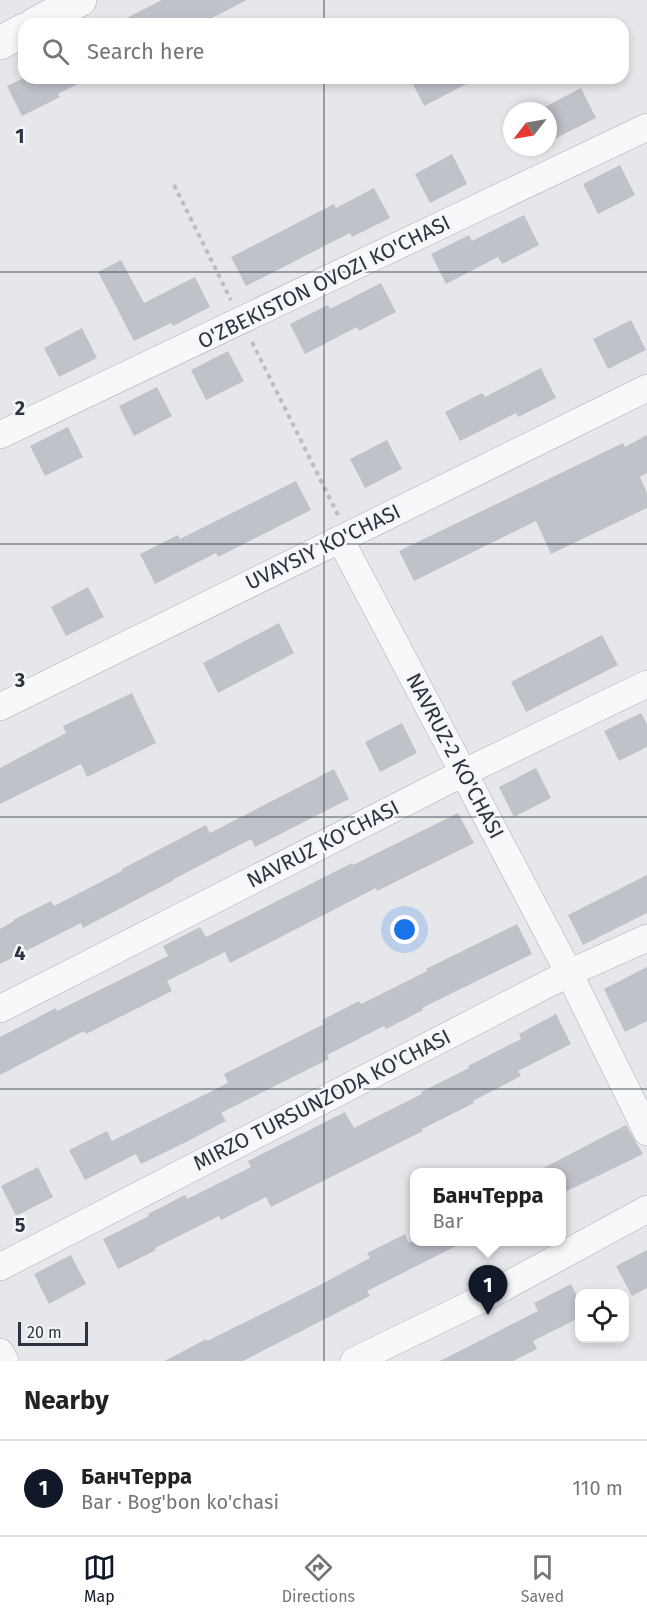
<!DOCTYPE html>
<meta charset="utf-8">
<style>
:root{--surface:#fff;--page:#f6f6f6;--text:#222;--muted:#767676;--line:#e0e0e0;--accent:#111827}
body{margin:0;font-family:"Fira Sans",sans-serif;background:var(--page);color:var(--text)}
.controls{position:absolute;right:18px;bottom:18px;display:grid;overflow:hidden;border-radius:12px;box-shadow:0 3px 9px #0003}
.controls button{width:54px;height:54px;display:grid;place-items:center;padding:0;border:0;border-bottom:2px solid var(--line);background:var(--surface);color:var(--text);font:30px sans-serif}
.compass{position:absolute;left:503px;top:102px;width:54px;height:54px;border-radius:50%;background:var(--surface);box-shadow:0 3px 9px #0003;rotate:239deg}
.scale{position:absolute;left:18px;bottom:15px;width:70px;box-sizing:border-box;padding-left:6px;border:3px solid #2e3342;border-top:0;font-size:16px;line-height:21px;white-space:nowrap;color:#2e3342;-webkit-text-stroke:4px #f5f6f8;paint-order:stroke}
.you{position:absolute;left:405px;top:930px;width:21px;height:21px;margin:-15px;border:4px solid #fff;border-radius:50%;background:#1a73e8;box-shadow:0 0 0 9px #1a73e833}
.badge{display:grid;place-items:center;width:39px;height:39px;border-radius:50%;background:var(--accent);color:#fff;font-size:20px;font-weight:700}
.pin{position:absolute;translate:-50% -50px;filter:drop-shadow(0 2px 3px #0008)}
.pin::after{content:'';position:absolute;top:32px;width:21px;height:18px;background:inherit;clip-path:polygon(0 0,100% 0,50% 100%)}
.popup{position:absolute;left:410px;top:1168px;width:156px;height:78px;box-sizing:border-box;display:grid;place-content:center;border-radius:12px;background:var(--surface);filter:drop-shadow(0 2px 4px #0005);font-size:20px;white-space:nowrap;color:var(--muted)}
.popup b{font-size:22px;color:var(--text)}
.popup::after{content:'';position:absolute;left:50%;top:100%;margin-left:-12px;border:12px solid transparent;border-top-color:var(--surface)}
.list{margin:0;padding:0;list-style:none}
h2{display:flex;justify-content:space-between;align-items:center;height:78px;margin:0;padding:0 24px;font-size:26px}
h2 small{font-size:20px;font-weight:400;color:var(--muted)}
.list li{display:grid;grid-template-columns:39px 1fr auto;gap:18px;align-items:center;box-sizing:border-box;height:96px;padding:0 24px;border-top:2px solid var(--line)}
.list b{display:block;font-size:22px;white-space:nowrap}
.list p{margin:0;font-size:20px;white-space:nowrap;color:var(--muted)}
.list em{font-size:20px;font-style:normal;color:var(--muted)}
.icon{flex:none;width:33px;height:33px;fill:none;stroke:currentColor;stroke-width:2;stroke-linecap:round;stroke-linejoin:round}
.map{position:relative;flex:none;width:647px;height:1361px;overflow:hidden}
.search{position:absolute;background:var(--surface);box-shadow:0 3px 9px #0003;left:18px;right:18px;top:18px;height:66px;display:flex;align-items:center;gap:15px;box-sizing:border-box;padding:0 21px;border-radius:18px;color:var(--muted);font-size:22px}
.sheet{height:174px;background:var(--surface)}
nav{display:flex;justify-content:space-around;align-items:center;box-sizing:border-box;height:84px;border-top:2px solid var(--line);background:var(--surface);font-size:16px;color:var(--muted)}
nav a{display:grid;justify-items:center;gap:3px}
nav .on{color:var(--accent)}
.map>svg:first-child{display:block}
.building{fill:#c0c2ca}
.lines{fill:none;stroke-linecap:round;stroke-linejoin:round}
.minor-casing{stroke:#aaadb5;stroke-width:28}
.tertiary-casing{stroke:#aaadb5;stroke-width:34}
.path{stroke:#bbbdc3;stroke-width:4;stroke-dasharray:4.5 4.5;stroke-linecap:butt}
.minor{stroke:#f7f8fa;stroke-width:27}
.tertiary{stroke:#f7f8fa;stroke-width:33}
.grid{fill:none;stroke:#2e3342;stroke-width:1.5;stroke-opacity:0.55}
.labels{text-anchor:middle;stroke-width:5;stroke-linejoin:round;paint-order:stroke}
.street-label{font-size:21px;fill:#2e3342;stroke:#f5f6f8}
.grid-label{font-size:20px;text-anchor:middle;font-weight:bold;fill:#2e3342;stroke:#f5f6f8;stroke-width:5;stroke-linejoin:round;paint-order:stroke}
</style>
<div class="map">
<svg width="647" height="1361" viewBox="0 0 647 1361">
<rect width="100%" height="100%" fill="#e5e7eb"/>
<!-- building -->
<path class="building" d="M162,0H247L200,24H115Z
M24,78H89L58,94L60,97L22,116L7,86Z
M410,78H478L424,106Z
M581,88L596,118L548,142V111H545L543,108Z
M452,154L467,184L430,203L415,174Z
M620,165L635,195L598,214L583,184Z
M374,188L390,218L352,237L350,233L246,286L231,257L334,204L336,208Z
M524,215L539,245L502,264L498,257L446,284L431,254L469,235L472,241Z
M121,260L144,303L195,277L210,307L173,326L171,323L134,341L98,272Z
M381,283L396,312L359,331L357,327L305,354L290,324L328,305L330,309Z
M631,320L646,350L608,369L593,339Z
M82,328L97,358L59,377L44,348Z
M228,351L244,381L206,400L191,370Z
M541,368L556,398L518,417L516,413L460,441L445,412L482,393L485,397Z
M157,387L172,416L134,436L119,406Z
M68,427L83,457L45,476L30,446Z
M647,435V473L640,477L647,493V508L551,554L536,521L414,581L399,551L623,443L625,447Z
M387,440L402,469L365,488L350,459Z
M296,481L311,510L218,557L216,553L155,584L140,554L178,535L180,539Z
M88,587L104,617L66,636L51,607Z
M279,623L294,653L218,693L203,663Z
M602,635L618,665L526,712L511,682Z
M132,693L156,743L87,777L81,764L0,804V768L66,733L63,726Z
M641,713L647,724V747L619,761L604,731Z
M402,723L417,753L380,772L365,742Z
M536,768L551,798L514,817L499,787Z
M334,769L349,799L255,847L251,839L174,879V880L83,928L81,923L0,964V929L14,921L13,920L51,901L54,906L122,871V869L206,825L210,833Z
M458,813L474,843L377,891L376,888L230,963L225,952L167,981L172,991L86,1034L84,1031L0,1075V1037L56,1008L57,1011L168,956L163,946L200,927L206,937L352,863L353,865Z
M647,875V913L583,945L568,915Z
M517,924L532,954L422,1008L423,1010L386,1029L384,1026L327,1055L329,1059L221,1113L226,1121L188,1141L141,1164L136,1154L85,1180L69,1150L107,1131L112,1141L228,1083L224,1074L324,1024L322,1020L359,1001L361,1004L427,971L426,969Z
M647,967V1021L625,1032L604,989Z
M556,1014L571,1044L518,1071L521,1076L473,1101L474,1103L422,1129L423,1131L271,1207L266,1197L221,1220L219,1216L155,1248L156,1250L118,1269L103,1239L149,1216L148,1214L185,1195L187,1199L251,1167L248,1161L345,1112L354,1128L422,1094L421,1092L469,1068L468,1066L521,1039L519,1034Z
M626,1125L643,1154L561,1194V1173H534Z
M38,1167L53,1197L16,1216L1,1186Z
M405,1234L408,1242H464L367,1291L370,1296L243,1361H165L206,1339L207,1341L318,1286L370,1258L367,1253Z
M647,1250V1288L632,1296L616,1266Z
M71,1255L86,1284L49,1304L34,1274Z
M571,1284L579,1300V1318L533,1341L537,1349L513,1361H440L538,1311L534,1303Z"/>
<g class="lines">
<defs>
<path id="minor" d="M0,435L647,127
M340,539L569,973L647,1132
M0,707L647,388
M0,1009L463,773L647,684
M0,1267L569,973L647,938
M0,1352L5,1361
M354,1361L486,1297L647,1209"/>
<path id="tertiary" d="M35,24L80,0
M0,43L24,30"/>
</defs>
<!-- minor casing -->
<use href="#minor" class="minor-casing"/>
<!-- tertiary casing -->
<use href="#tertiary" class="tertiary-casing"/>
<!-- path -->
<path class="path" d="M174,185L231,300
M252,342L338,515"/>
<!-- minor -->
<use href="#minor" class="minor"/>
<!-- tertiary -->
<use href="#tertiary" class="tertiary"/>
</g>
<!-- grid -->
<path class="grid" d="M324,0V24M324,78V1361M0,272H647M0,544H647M0,817H647M0,1089H647"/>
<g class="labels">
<!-- street labels -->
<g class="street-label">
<text transform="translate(324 282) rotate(-26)" y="7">O'ZBEKISTON OVOZI KO'CHASI</text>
<text transform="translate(323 547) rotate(-26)" y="7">UVAYSIY KO'CHASI</text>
<text transform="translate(455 756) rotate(62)" y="7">NAVRUZ-2 KO'CHASI</text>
<text transform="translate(323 844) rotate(-27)" y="7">NAVRUZ KO'CHASI</text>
<text transform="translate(322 1100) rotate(-27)" y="7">MIRZO TURSUNZODA KO'CHASI</text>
</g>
</g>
<g class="grid-label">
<text x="20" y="143">1</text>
<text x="20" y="415">2</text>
<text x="20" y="687">3</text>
<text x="20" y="960">4</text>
<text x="20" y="1232">5</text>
</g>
</svg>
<div class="controls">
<button><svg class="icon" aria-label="locate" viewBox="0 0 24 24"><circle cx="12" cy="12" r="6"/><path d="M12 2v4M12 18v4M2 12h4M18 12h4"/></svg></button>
</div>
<svg class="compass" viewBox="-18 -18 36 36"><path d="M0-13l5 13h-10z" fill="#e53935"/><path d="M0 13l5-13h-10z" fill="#767676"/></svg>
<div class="scale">20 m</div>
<div class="you"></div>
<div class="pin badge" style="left:488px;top:1315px">1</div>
<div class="popup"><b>БанчТерра</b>Bar</div>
<div class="search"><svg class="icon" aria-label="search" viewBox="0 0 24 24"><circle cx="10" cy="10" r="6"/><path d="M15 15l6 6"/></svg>Search here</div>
</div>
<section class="sheet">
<h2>Nearby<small></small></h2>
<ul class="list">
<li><span class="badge">1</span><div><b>БанчТерра</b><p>Bar · Bog'bon ko'chasi</p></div><em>110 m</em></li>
</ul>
</section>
<nav>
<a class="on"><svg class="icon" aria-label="map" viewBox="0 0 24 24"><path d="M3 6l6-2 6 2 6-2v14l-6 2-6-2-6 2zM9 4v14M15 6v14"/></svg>Map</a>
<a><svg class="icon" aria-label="directions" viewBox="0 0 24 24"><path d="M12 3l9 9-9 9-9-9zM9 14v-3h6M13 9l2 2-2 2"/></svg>Directions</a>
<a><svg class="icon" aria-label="saved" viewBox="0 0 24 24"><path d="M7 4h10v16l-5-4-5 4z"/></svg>Saved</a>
</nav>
